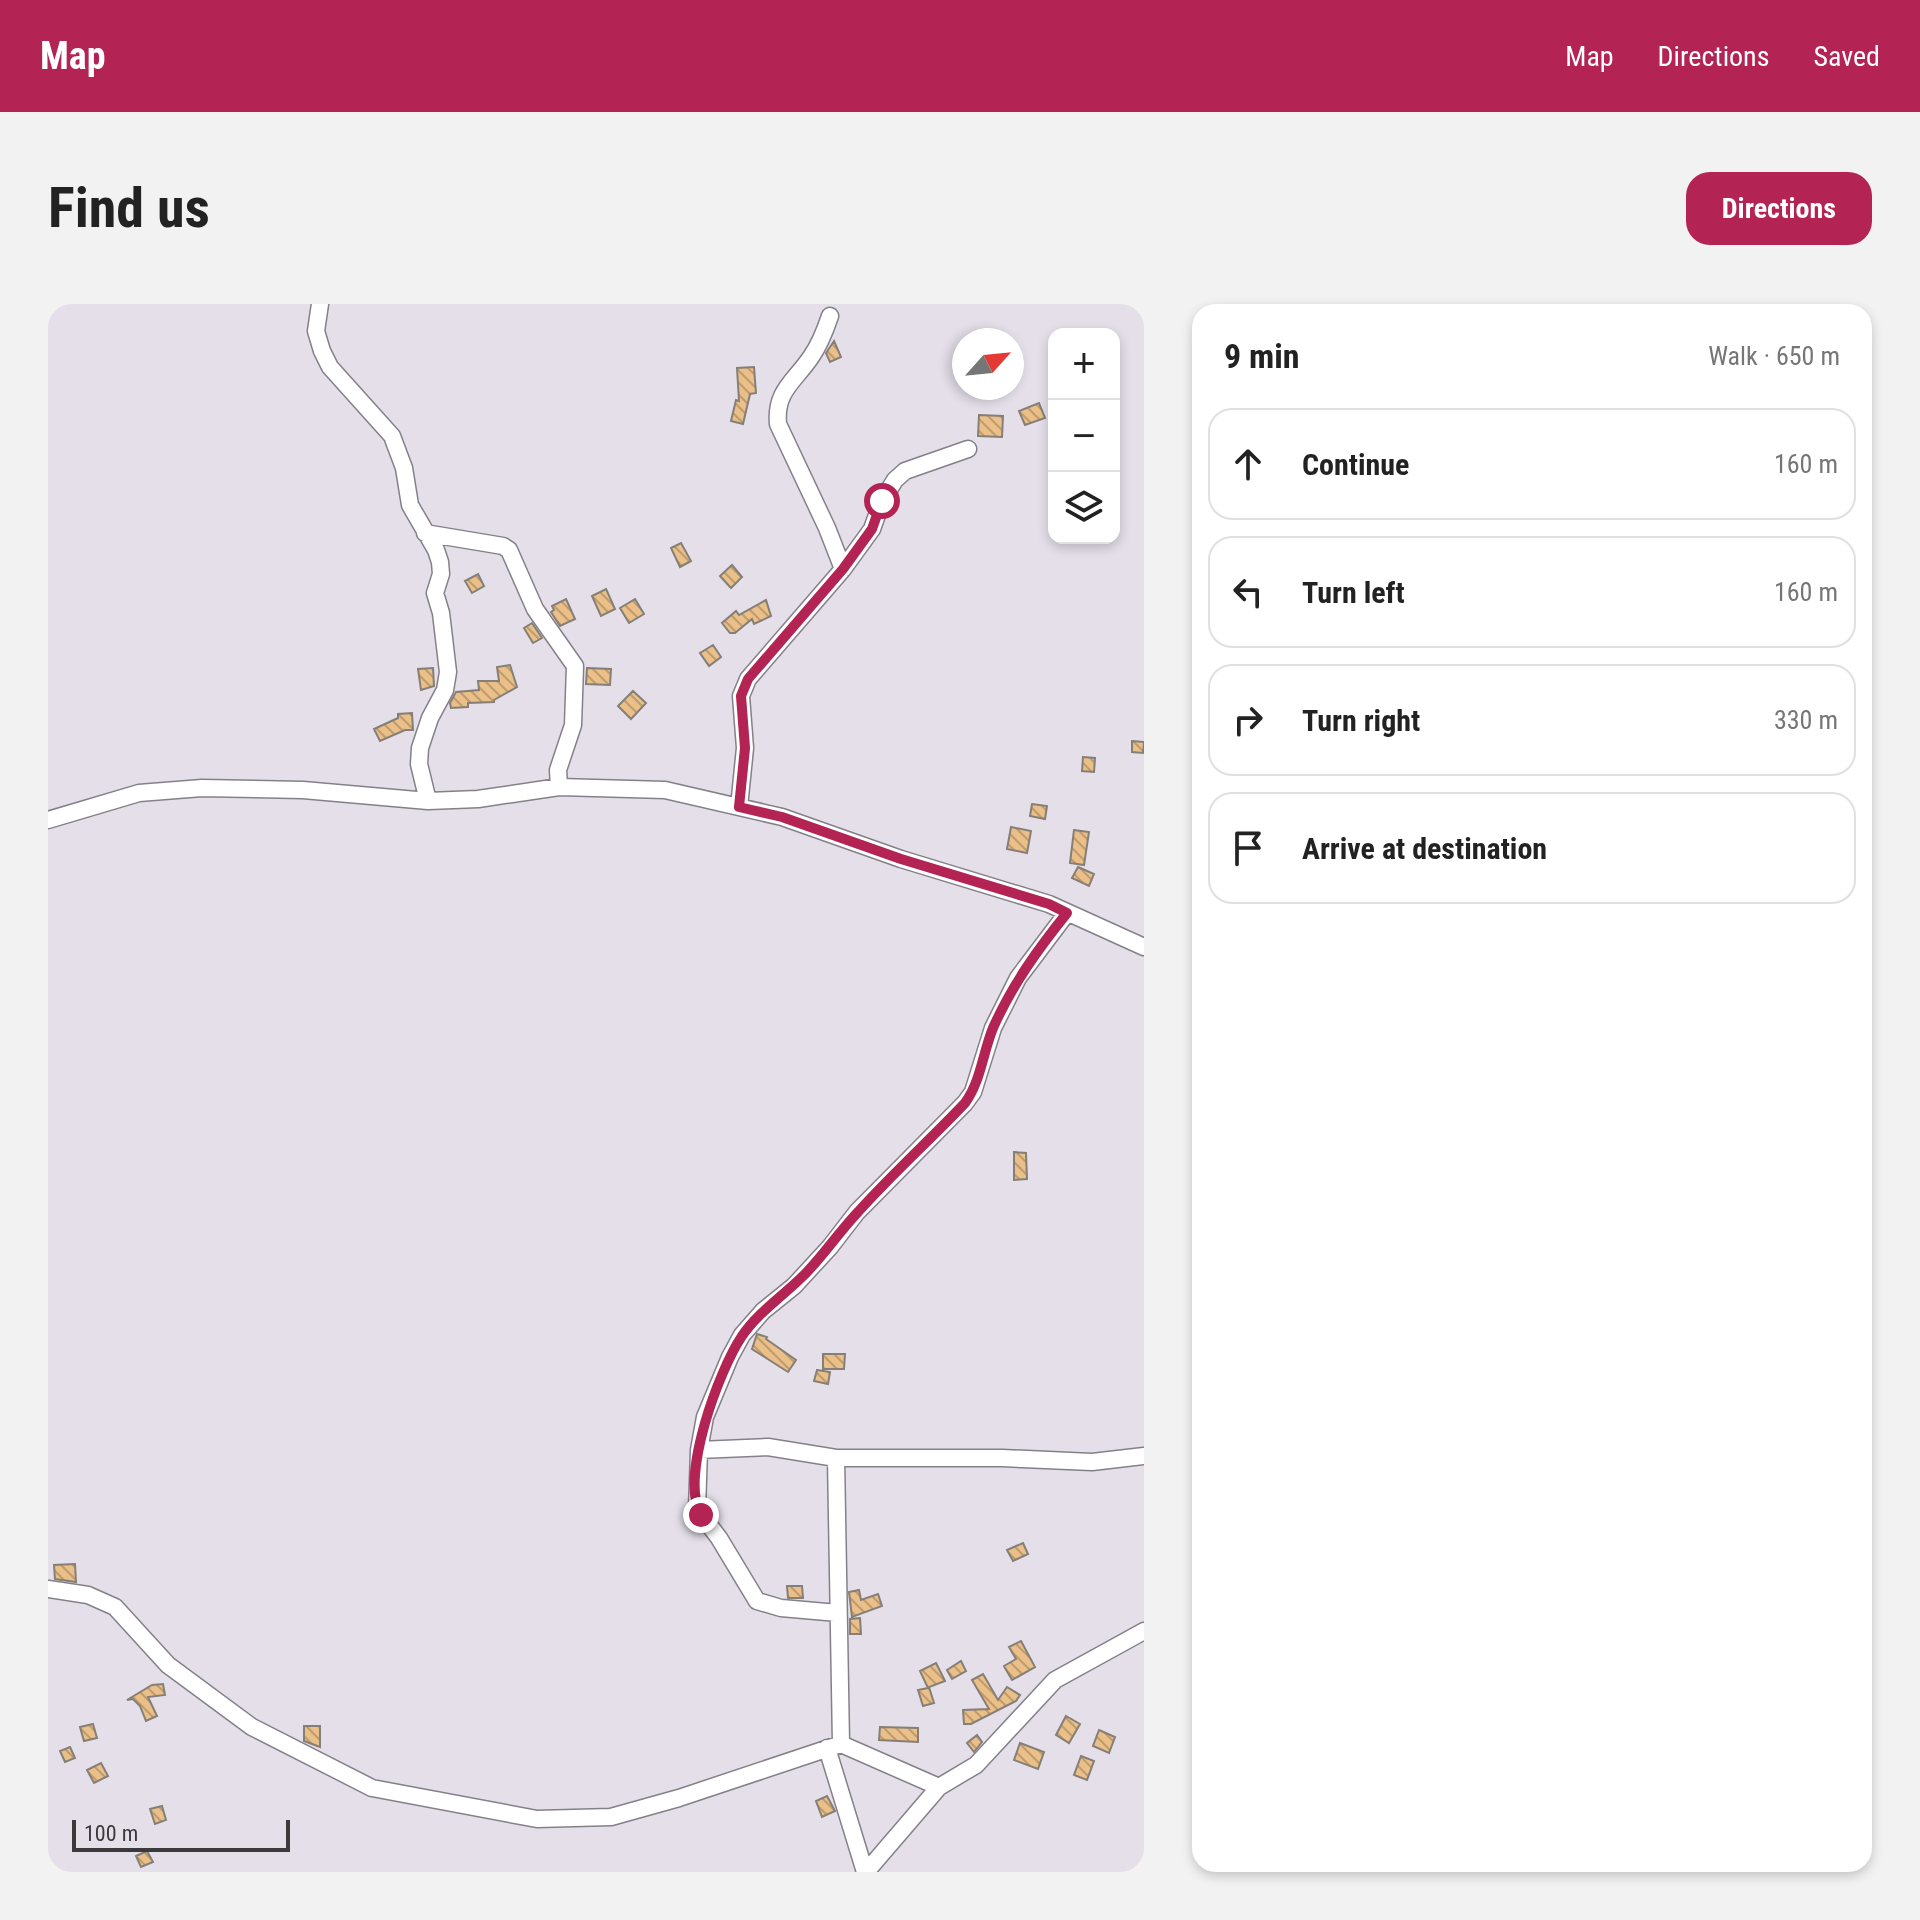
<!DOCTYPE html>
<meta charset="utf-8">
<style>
:root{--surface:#fff;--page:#f2f2f2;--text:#222;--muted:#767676;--line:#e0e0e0;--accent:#b32353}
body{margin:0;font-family:"Roboto Condensed",sans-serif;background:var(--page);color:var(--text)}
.controls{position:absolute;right:24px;top:24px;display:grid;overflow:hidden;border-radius:16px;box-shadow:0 4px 12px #0003}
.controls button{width:72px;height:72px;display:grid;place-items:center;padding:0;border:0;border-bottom:2px solid var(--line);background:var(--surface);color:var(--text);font:40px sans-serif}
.compass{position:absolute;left:904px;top:24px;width:72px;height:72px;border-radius:50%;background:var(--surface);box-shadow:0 4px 12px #0003;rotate:63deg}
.scale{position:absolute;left:24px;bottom:20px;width:218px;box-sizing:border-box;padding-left:8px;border:4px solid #3b393c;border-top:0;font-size:22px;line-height:28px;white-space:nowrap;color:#3b393c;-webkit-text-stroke:6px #e4dfe9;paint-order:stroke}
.stop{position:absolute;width:24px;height:24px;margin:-18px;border:6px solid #b32353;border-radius:50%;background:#fff}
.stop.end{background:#b32353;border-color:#fff;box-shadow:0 2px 8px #0008}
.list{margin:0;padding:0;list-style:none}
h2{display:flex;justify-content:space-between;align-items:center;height:104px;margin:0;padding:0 32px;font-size:34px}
h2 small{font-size:26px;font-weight:400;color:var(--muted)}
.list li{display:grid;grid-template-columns:52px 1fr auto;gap:24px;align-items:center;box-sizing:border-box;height:112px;margin:0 16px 16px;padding:0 16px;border:2px solid var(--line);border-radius:24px}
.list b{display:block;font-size:30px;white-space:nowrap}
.list em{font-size:26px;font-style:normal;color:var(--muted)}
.icon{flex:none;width:44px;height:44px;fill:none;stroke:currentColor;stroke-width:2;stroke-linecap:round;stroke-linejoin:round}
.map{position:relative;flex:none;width:1096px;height:1568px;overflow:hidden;border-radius:24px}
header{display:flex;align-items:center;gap:48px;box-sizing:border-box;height:112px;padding:0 40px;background:var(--accent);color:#fff}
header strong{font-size:38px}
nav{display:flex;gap:44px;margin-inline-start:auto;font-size:28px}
.intro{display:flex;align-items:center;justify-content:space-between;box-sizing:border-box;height:192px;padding:0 48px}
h1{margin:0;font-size:56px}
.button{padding:20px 36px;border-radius:24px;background:var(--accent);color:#fff;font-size:28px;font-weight:700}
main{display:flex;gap:48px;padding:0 48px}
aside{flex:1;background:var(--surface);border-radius:24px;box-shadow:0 4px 12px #0003}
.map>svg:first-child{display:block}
.building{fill:url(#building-back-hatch);stroke:#857f77;stroke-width:2}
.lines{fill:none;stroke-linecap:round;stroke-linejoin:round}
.minor-casing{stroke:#848089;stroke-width:19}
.minor{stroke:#fff;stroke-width:16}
.route{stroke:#b32353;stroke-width:10}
</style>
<header>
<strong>Map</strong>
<nav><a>Map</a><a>Directions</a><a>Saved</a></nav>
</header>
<div class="intro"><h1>Find us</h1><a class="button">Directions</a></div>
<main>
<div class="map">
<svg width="1096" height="1568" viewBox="0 0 1096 1568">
<defs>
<pattern id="building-back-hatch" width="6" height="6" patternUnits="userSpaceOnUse" patternTransform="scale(2)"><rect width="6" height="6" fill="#eabf88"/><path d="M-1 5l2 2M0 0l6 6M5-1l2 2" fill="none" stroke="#bf9c70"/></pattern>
</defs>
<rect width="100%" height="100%" fill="#e4dfe9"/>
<!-- building -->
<path class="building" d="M786,37L793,53L782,58L778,49Z
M706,63L708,89L702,90L695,120L683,117L688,96L691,97L689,64Z
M991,99L997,114L977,121L971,107Z
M931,111L955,112L954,133L930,132Z
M633,239L643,257L632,263L623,244Z
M684,261L694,273L683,284L672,272Z
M430,270L436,282L424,289L417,277Z
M558,285L567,305L553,312L544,292Z
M518,295L527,315L512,322L503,308L506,306L504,302Z
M587,295L596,310L581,319L572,304Z
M718,296L723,312L706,320L704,315L687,329H682L674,319L688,307L691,311Z
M484,319L494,334L485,339L476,324Z
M665,341L673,353L661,362L652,349Z
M462,361L469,383L446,396V398L420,399V403L403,404L402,399L408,388L431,386L430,377H451L449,363Z
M385,364L386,382L373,386L370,365Z
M539,364L563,365L562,381L538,380Z
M585,387L598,399L583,415L570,402Z
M364,409L365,426H357L332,437L326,425L350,414V410Z
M1084,437L1096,438L1095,449L1084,448Z
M1035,453L1047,454L1046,468L1034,467Z
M984,500L999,502L997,515L982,512Z
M963,523L983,527L979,549L959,545Z
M1026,526L1041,528L1036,561L1022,559Z
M1030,563L1046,570L1041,582L1024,574Z
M966,848L978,849L979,875L966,876Z
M709,1030L719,1033L718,1035L748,1056L740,1068L704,1045Z
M775,1050H797L796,1065H775Z
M769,1066L782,1068L780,1080L766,1077Z
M975,1239L980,1250L965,1257L959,1246Z
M27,1260L28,1278L7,1275L6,1261Z
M739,1282H754L755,1294H740Z
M811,1286L813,1296L830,1290L834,1302L804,1313L801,1288Z
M812,1314L813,1330H802V1315Z
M973,1337L987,1363L964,1376L956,1362L968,1355L961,1343Z
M913,1357L918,1367L904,1375L899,1366Z
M888,1359L897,1377L881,1383L886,1399L875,1402L870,1386L880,1384L872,1367Z
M935,1370L950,1396L959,1383L972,1391L968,1397L923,1420H916L915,1406L941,1405L924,1376Z
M115,1380L117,1391L100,1393L109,1412L98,1417L92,1402L85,1395L79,1396L104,1381Z
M1018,1412L1032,1420L1021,1439L1008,1431Z
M45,1420L49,1434L36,1437L32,1423Z
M256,1422H272V1443L256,1437Z
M832,1423L870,1424V1438L831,1436Z
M1051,1426L1067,1433L1061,1449L1045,1442Z
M929,1431L934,1438L926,1448L919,1439Z
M972,1439L996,1448L990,1465L966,1456Z
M22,1443L27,1454L17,1458L12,1447Z
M1033,1452L1046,1457L1039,1476L1026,1471Z
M53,1459L60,1472L46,1479L39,1466Z
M779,1492L787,1507L774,1513L768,1497Z
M114,1502L118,1516L107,1520L102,1505Z
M99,1547L105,1558L93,1563L88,1552Z"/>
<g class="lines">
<defs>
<path id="minor" d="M272,0L268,27L274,47L282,63L344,132L356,164L362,201L388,246L392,258L393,270L387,289L393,309L400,368L397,386L382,414L372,444L371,460L380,497
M782,12C777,27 772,40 763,53C746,78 727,87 730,120L779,224L795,265
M377,229L455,242L461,246L487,305L527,362L525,421L510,466L511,483
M691,503L697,444L693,392L700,375L795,265L824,225L834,197L847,176L857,167L920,145
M0,516L91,489L154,484L255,486L380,497L430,495L511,483L617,486L734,513L853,555L1001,600L1096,643
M651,1146L649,1205L671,1234L709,1297L733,1304L790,1309
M788,1154H954L1044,1158L1096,1152
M0,1285L40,1291L67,1303L120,1361L204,1423L324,1484L489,1515L563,1513L631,1494L793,1440L891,1483
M793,1440L788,1154L720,1143L651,1146L657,1113L682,1053L694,1031L715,1007L746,982L782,943L809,908L917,799L925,788L945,724L970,674L1019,609
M779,1444L817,1568
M818,1568L891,1483L928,1461L1007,1376L1096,1327"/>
</defs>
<!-- minor casing -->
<use href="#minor" class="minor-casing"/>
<!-- minor -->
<use href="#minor" class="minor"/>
</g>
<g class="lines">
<!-- route -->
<path class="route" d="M653,1211C631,1174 671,1066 694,1032C711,1007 738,990 759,968C777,949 792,927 810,908C844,870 882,836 917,799C933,777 935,748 945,724C964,681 990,645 1019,609L1001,600L853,555L734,513L691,503L697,444L693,392L700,375L795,265L824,225L834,197"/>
</g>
</svg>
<div class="controls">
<button>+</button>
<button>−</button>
<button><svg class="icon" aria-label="layers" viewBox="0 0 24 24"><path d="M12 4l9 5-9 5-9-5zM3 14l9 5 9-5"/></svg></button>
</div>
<svg class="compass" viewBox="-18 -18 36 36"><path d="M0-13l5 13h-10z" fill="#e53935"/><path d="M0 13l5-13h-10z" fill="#767676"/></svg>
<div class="scale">100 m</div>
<div class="stop" style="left:834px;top:197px"></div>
<div class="stop end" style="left:653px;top:1211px"></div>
</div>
<aside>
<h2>9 min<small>Walk · 650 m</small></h2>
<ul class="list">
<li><svg class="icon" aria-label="ahead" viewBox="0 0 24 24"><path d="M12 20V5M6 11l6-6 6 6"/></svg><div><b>Continue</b></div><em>160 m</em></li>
<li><svg class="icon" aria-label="left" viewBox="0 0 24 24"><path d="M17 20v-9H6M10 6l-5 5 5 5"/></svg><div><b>Turn left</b></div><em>160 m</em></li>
<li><svg class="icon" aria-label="right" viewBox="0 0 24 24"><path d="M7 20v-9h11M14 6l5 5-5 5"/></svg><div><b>Turn right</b></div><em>330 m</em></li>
<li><svg class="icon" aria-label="arrive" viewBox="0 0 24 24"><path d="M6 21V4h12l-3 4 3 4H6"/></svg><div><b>Arrive at destination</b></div></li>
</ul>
</aside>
</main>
